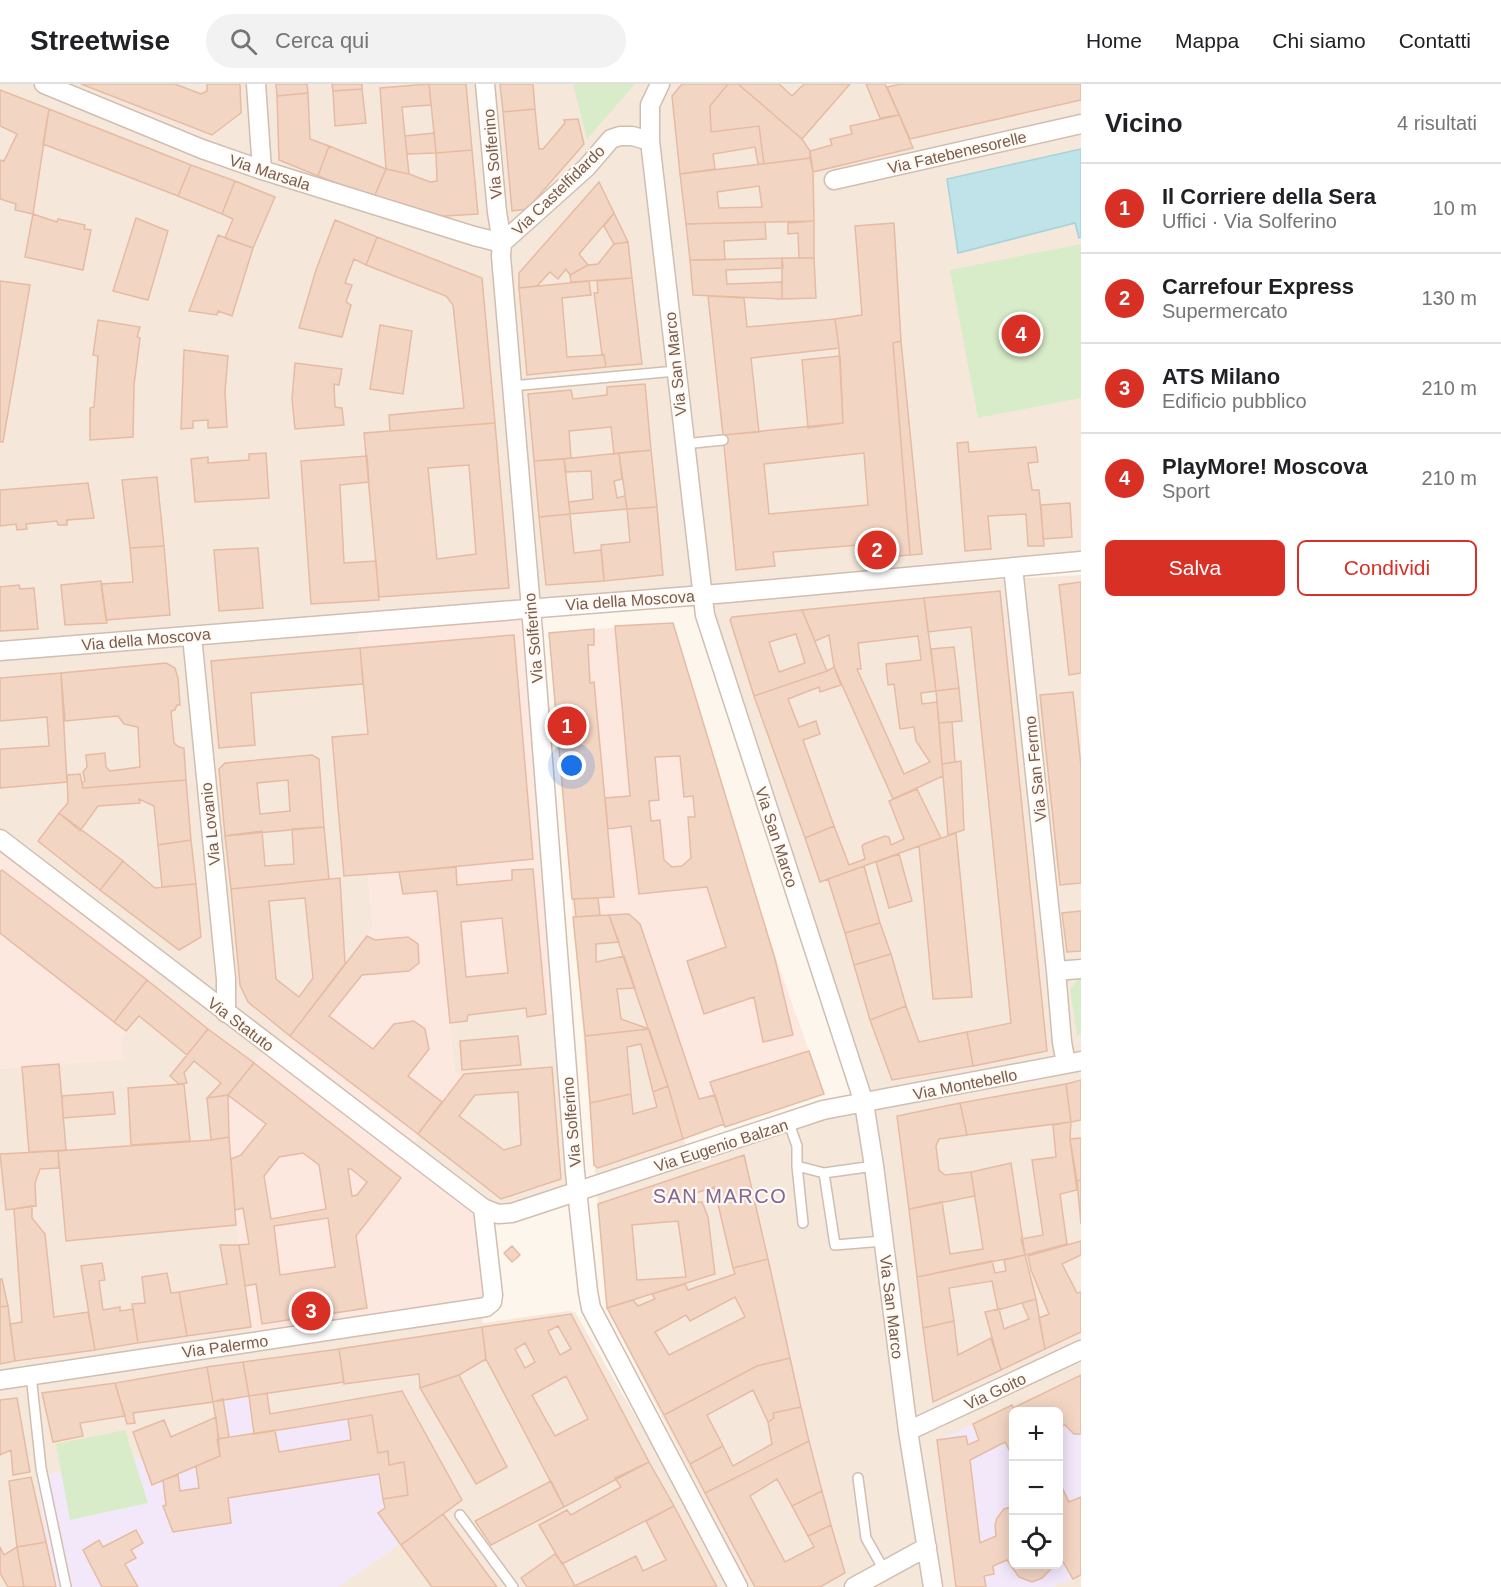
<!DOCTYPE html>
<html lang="it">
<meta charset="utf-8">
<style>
:root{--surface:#fff;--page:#f2f2f2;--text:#202124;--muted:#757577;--line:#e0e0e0;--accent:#d93025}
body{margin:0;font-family:Helvetica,sans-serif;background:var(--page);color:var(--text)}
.controls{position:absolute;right:18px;bottom:18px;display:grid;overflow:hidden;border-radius:9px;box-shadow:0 3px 15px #0003}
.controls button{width:54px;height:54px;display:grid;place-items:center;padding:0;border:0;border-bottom:2px solid var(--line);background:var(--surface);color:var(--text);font:30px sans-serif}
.you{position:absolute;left:572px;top:682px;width:21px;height:21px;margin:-15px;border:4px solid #fff;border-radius:50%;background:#1a73e8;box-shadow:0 0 0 9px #1a73e833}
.badge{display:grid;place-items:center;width:39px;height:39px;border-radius:50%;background:var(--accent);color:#fff;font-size:20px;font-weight:700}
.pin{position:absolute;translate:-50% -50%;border:3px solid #fff;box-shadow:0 2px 6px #0006}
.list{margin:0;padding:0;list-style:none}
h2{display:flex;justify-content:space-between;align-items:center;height:78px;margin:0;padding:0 24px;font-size:26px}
h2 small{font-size:20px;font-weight:400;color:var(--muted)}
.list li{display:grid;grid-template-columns:39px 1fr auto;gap:18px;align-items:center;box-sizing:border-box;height:90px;padding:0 24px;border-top:2px solid var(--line)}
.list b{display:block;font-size:22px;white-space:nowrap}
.list p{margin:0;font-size:20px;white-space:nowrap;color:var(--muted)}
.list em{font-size:20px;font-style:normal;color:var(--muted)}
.actions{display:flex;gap:12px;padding:18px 24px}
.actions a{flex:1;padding:14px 0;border:2px solid var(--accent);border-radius:9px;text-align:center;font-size:21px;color:var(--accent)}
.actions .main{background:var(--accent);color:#fff}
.icon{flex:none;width:33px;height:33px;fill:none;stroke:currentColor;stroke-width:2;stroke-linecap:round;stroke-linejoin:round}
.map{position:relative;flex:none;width:1081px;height:1503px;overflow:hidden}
header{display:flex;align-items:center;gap:36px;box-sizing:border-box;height:84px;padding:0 30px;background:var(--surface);border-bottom:2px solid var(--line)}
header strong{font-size:28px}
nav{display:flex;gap:33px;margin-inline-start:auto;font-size:21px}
.search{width:420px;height:54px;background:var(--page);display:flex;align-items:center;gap:15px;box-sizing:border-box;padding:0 21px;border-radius:33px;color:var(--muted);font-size:22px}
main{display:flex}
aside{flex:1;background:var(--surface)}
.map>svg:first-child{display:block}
.residential{fill:#f5e8da;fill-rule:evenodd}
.commercial{fill:#fde8e0}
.education{fill:#f3e8fa;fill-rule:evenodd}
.green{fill:#d8ecc9}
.water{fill:#bfe3e8;stroke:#a5d3da;stroke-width:1.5}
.building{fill:#f3d5c3;stroke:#e6bba3;stroke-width:1.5;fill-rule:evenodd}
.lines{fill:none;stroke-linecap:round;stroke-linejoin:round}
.lane-casing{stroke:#d1beb0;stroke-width:12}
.street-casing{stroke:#d1beb0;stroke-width:21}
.lane{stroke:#fff;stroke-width:9}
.street{stroke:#fff;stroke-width:18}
.labels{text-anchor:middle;stroke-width:4.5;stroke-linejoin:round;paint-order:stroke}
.street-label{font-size:16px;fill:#7a5c4d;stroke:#fffaf3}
.quarter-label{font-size:20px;letter-spacing:1.5px;fill:#846695;stroke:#fffaf3}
</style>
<header>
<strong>Streetwise</strong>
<div class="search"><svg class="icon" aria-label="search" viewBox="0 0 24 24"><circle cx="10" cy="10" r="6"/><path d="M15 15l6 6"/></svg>Cerca qui</div>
<nav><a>Home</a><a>Mappa</a><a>Chi siamo</a><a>Contatti</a></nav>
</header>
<main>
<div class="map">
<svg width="1081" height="1503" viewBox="0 0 1081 1503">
<rect width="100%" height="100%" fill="#fdf6ec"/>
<!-- residential -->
<path class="residential" d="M0,0H484L529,523L0,565Z
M485,0H1081V468L533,523Z
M1081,491V1503H748L607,1224L573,833L609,831L668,1002L683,1055L690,1067L867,1015L704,512ZM1014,1328H1058V1480H1014Z
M358,539L368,650L332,653L368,790L373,844L290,952L277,966L0,754V569Z
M159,879L268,963L229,1053L236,1141L253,1257L0,1295V985L123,975L114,938Z
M526,924L546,930H561L570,1102L483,1127L408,1065L461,993L454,987L450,939L468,931Z
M480,1225L483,1239L568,1227L575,1228L734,1503H0V1297Z"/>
<!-- commercial -->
<path class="commercial" d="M529,526L561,930L527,933L525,924L468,931L467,937L450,939L454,987L461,993L407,1065L277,966L290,952L373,844L368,790L344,792L332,653L368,649L358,539Z
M673,539L772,863L809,967L711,998L715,1011L699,1015L640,840L629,830L573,833L549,549Z
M0,756L159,879L114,938L126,947L120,956L124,975L0,985Z
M268,963L482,1127L493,1220L253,1257L236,1141L229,1053L228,1011Z"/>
<!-- education -->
<path class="education" d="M207,1283L249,1312L254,1350L372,1331L447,1391L462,1416L339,1503H56L36,1395L43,1391L143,1374L152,1401L220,1372L217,1355L219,1354Z
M1081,1291V1491L1054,1503H956L937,1356L1013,1324ZM1014,1328H1058V1480H1014Z"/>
<!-- green -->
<path class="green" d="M573,0H635L587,55Z
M1081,160V314L978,334L950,186Z
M1081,891V950L1077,951L1070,905Z
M125,1346L148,1419L70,1436L56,1360Z"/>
<!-- water -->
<path class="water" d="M1081,65V153L1079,154L1075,139L958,169L947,95Z"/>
<!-- building -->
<path class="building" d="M81,0H175L201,10L207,7V0H240L241,29L212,51Z
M276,0H307L308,9L277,12Z
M332,0H362V5L333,7Z
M429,0H466L472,66L436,69Z
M429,0L431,21L402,23L409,90L386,85L380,4Z
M500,0H533L535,25L503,28Z
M682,0H728L710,22L711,48L759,42L764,80H758L755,63L713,70L715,85L680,90L672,12Z
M728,0H738L802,55L810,67V74L764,80L759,42L711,48L710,22Z
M738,0H779L792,12L804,0H850L802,55Z
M866,0H885L899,31L880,34Z
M902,0H1081V16L910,55L887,3Z
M362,5L366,39L335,42L333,7Z
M0,6L49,25L33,130L15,126L16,120L0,115V76L4,77L17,50L0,42Z
M308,9L310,55L329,62L318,92L279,76L277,12Z
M49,25L191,81L178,112L43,60Z
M535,25L539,65H543L565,39L564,36L578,35L584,60L527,125L512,127L503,28Z
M899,31L913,64L813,88L810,67L832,61L830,55L852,50L850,42Z
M434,49L436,69L407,70L405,52Z
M329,62L386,85L374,113L318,92Z
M472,66L478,130L429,133L374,113L386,85L409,90L430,98L437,97L436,69Z
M810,74L813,88L814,137L686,140L680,90ZM759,102L762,123L719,124L717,108Z
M191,81L235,97L222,130L178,112Z
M235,97L275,113L253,164L225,154L233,135L222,130Z
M599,98L614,129L579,170L588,181L570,191L566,185L558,195L550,188L537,202L519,204V189Z
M614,129L628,158L614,160L604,142Z
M33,130L57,138L58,135L85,141L84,145L91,146L83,186L25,173Z
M136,134L168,147L148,216L113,207Z
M335,136L377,153L366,181L354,175L345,199L352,201L346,218L351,221L342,253L299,244L316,186Z
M814,137V174H799L798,149L788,150V139Z
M765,138L766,155L724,157L725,176H690L686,140Z
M894,139L901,257L893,259L910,471L873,474L871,460L773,468L775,482L736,486L723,351L843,339L839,264L835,235L862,231L855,142ZM864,369L868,421L769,430L764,380Z
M218,151L253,164L232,232L218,227L217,231L189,227Z
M377,153L482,194L495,339L390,347L389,331L464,324L453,221L446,212L366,181Z
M628,158L632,194L571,198L570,191L588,181L598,180L614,160Z
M782,174L783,184L726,186L727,200L782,198V215L693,211L690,176Z
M782,174H814L816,214L782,215Z
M632,194L642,280L606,283L604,271L602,270L594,209H598L597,197Z
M0,197L30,201L3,358H0Z
M589,197L591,211L562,214L567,273L604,271L606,283L527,291L519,204Z
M708,212L744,214L747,243L835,235L839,264L751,274L759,348L723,351Z
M98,236L140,243L137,253L140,254L134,301L133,353L90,356V324L94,323L98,272L93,271Z
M380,241L412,247L403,310L370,305Z
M901,257L922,470L910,471L893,259Z
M184,266L228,272L225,308L227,343L208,344V336L193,337V344L181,345Z
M840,272L843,339L808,344L802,276Z
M295,279L342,285L339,301L334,300L335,323L342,324L344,341L295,345L292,315Z
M645,300L651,366L614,370L611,343L569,347L571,374L534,377L528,310L571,306L573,315L607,311V303Z
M495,339L509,504L379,513L364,349ZM469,381L476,470L437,475L428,384Z
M968,358L969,368L1036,363L1038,378L1028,379L1032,406H1039L1044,462H1028L1026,430L988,432L991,465L965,467L957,359Z
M651,366L657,423L627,425L619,369Z
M266,369L269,414L195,418L191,375L208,373V379L249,376V370Z
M619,369L622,395L614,397L617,414L625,412L627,425L570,430L569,418L593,415L591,387L566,388L564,375Z
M367,372L369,398L340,401L344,479L376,477L379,516L311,520L301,377Z
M564,375L570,430L539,433L534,377Z
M157,393L164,462L130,464L122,396Z
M88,399L94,434L67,436V441H58L57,437L26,440L27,445L17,446L16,440L0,442V406Z
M1070,419L1072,453L1043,455L1041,421Z
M657,423L663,491L604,497L601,461L630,458L627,425Z
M570,430L574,469L601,466L604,497L546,501L539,433Z
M164,462L170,531L106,536L101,500L133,498L130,464Z
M258,464L263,524L219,527L214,466Z
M101,497L107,539L65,541L61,501Z
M1081,498V589L1069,591L1059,501Z
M19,501L20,505L34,504L38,545L0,547V503Z
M1000,507L1047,967L973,982L967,948L1011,939L971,543L928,548L924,514Z
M924,514L936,607L921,609L922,620L937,618L943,692L893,715L834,583L829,551L815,557L802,526ZM918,552L921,576L886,580L888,601L894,600L900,645L914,643L916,657L930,678L904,690L857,585H861L858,559Z
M802,526L827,587L754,612L730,536L732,533ZM796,550L805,579L779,588L769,558Z
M673,539L775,875L793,951L763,958L754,913L704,930L687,877L726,863L707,803L639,810L631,742L608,745L605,714L630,712L615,542ZM680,672L684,713L693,712L695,733H688L691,774L682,782L672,783L664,776L660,736L651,737L649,717L659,716L655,673Z
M594,545V561H588L590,599L594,598L614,813L572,815L549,549Z
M514,551L533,775L399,788L344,792L332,653L368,650L360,564Z
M954,563L959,604L936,607L931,565Z
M360,564L363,600L251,609L255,661L219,664L211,577Z
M166,579L175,584L178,594L180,621H177L175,626L171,627L174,659L179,663L184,664L186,696L83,704L82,699L85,697L83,688L87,683L86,671L105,669L106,683L110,687L140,683L138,643L124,640L118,632L65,637L61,589Z
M834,583L841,601L820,608L819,603L788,615L799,643L816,637L820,650L803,656L834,742L805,754L754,612L827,587Z
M61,589L67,698L0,704V665L49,662L47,633L0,637V594Z
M959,604L962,637L939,639L936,607Z
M1073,608L1081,682V799L1060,801L1040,611Z
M952,638L955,678L942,680L939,639Z
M312,671L319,675L324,743L225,752L219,685L225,679ZM288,696L290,727L260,730L257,699Z
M961,677L964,746L948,751L942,680Z
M80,690L83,704L186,696L191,756L158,761L154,722L139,715L140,719L98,722L80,747L59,729L68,719L67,691Z
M917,705L941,754L820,798L805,754L834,742L849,781L865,775L862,762L864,760L885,752L889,753L891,761L904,755L889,717Z
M59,729L123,777L100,806L38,757Z
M324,743L329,795L231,805L225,752L262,747L265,782L294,780L292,745Z
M956,749L972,913L933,915L919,762Z
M191,756L196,800L162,803L158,761Z
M899,770L912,817L889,824L876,778Z
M123,777L155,804L196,800L201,853L179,866L100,806Z
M864,782L880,839L845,849L828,795Z
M456,783L457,801L512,796V786L533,785L546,930L527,933L526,924L468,931L467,937L450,939L437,807L403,810L399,788ZM502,834L508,889L466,893L461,838Z
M2,786L147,896L114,938L0,849V788Z
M340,794L345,880L290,952L248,918L240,901L231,805ZM305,814L313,894L299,913L276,895L269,817Z
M598,814L600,831L576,833L574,815Z
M1081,827V867L1067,868L1062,829Z
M629,830L640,840L699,1015L715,1011L724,1040L683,1055L668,1002L609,831Z
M609,831L619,858L596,860V878L624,872L635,904L617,905L621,935L649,945L585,952L573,833Z
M880,839L891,870L854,881L845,849Z
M367,852L375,856L408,853L418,860L419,879L409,887L362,891L329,932L373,965L394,940L414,937L425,945L429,965L408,992L442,1018L418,1050L290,952Z
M891,870L906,922L870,936L854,881Z
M147,896L208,945L187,971L139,932L126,947L114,938Z
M906,922L919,958L967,948L973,982L892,996L870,936Z
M208,945L254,979L228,1011L207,1014L221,999L194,977L184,989L187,999L179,1000L170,992Z
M649,945L668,1002L653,1008L641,960L627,963L631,1010L590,1019L585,952Z
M518,952L521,981L462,986L460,957Z
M809,967L824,1010L725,1043L710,998Z
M254,979L401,1094L356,1152L367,1224L262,1240L256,1200L245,1202L239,1161L249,1160L243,1124L235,1126L231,1075L241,1071L266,1040L228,1011ZM303,1069L319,1081L326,1125L271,1135L264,1092L279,1073ZM348,1085H351L367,1098L357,1111L352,1112ZM328,1134L335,1183L280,1191L274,1142Z
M59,980L66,1066L29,1068L22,983Z
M552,983L561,1095L501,1115L418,1050L464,990ZM518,1008L521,1061L504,1066L459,1032L475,1011Z
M1081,996V1036L1071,1038L1066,1000Z
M184,1000L190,1057L131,1061L128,1004Z
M1066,1000L1071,1038L967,1051L960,1019Z
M668,1002L683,1055L598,1084L594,1081L590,1019L631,1010L633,1030L657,1023L653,1008Z
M113,1008L115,1030L63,1034L62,1012Z
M228,1011L229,1053L211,1056L207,1014Z
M960,1019L967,1051L939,1055L936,1062L939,1086L945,1091L971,1088L975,1112L909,1125L897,1032Z
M1071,1038L1070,1055L1077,1106L1060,1110L1067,1160L1025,1171L1021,1155L1043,1151L1032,1076L1056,1073L1053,1041Z
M229,1053L236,1141L66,1157L58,1067L211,1056Z
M1081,1054V1096L1077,1097L1070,1055Z
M58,1067L59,1084L40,1085L35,1099L36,1122L6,1126L0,1070Z
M744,1071L768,1175L733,1184L714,1103L690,1111L692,1118H702L708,1133L715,1190L607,1224L598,1120ZM678,1137L686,1193L637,1196L632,1141Z
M1011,1079L1025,1171L917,1193L909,1125L942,1118L950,1170L983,1165L971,1088Z
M1081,1096V1140L1077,1097Z
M32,1122V1134L45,1150L54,1233L88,1228L95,1266L15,1277L10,1240L22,1238L14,1125Z
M1081,1157V1171L1062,1180L1077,1209L1081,1208V1248L1045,1265L1039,1234L1049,1230L1031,1186L1028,1172Z
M220,1161H239L251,1243L187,1252L179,1208L227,1200Z
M512,1162L520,1171L512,1178L504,1169Z
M1025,1171L1036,1215L998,1226L992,1197L949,1204L954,1237L923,1244L917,1193L992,1177L995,1189L1006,1187L1004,1176Z
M768,1175L790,1274L757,1282L664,1331L607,1224L633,1216L638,1222L655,1215L652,1210L685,1200L688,1206L735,1190L733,1184ZM735,1213L745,1233L669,1271L655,1248L686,1231L690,1237Z
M102,1179L105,1196L99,1197L103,1226L120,1223V1227L133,1225L138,1259L95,1266L81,1182Z
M167,1189L171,1209L179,1208L187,1252L138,1259L132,1220L145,1219L142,1193Z
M0,1195H2L8,1222L0,1223Z
M1036,1215L1045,1265L1001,1286L985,1228L999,1225L1004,1245L1029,1235L1022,1219Z
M8,1222L15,1277L0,1280V1223Z
M571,1230L649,1378L564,1423L486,1275L482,1243ZM558,1242L571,1265L560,1271L548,1247ZM525,1259L535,1278L525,1284L515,1265ZM566,1292L588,1335L555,1352L532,1311Z
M954,1237L958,1271L991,1254L1001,1286L933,1318L923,1244Z
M482,1243L486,1275L459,1291L420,1304L419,1290L344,1300L339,1265Z
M339,1265L344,1298L249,1312L243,1278Z
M790,1274L801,1323L773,1329L774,1334L768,1338L753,1306L707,1331L723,1362L690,1380L664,1331L757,1282Z
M243,1278L249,1312L213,1318L207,1283Z
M207,1283L213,1318L133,1329L135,1339L127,1340L115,1299Z
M459,1291L507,1383L476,1400L420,1304Z
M1081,1291V1350H1074L1065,1341L1062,1342L1058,1336V1328H1014V1375L1005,1358L970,1376L980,1459L996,1452L995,1441L997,1434L1004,1425L1014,1422V1480H1051L1050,1486L1042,1494L1032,1498L1019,1493L1007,1476L993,1482L994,1490L984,1492L986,1503H956L937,1356L966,1352L968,1361L979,1356L973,1340L1012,1321L1013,1324Z
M115,1299L125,1332L80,1339L83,1352L53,1358L42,1309Z
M402,1307L462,1416L401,1461L378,1429L385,1424L383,1415L408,1411L404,1378L389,1381L388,1367L378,1369L372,1331L254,1350L249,1312L267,1309L270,1330Z
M17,1314L30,1388L13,1391L11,1366L0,1371V1316Z
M223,1315L229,1353L219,1355L213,1318Z
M801,1323L809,1357L705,1409L690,1380L723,1362L733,1382L772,1360L768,1338L774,1334L773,1329Z
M372,1331L378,1369L388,1367L389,1381L404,1378L408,1411L383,1415L379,1390L228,1414L231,1439L173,1448L163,1422L166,1421L163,1396L178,1391L180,1407L199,1404L196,1382L220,1372L217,1355L275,1346L279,1368L351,1356L348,1335Z
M216,1333L220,1372L152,1401L133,1348L164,1336L171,1353Z
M809,1357L822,1407L792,1422L777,1395L750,1412L785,1478L814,1463L808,1452L831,1441L845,1489L820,1503H755L705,1409Z
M649,1378L674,1422L562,1480L539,1441L567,1426L571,1431L621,1403L615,1394Z
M31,1393L46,1458L17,1463L9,1397Z
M1058,1395L1069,1418L1081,1413V1491L1073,1495L1058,1469Z
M551,1397L564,1423L491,1461L475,1437Z
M822,1407L831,1441L808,1452L792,1422Z
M674,1422L717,1503H527L521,1494L555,1470L563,1480L575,1502L636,1472L643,1487L666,1476L646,1437Z
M443,1430L449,1438L497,1503H432L401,1461Z
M136,1446L143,1459L131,1466L136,1474L125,1480L138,1503H102L83,1466L99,1456L103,1463Z
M46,1458L56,1503H24L17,1463Z
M0,1463L4,1471L17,1463L24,1503H8L0,1489Z"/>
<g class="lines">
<defs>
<path id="lane" d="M512,302L676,287
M684,360L723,356
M789,1039L797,1062V1082L803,1139
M797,1082L824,1089L835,1161L883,1157
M824,1089L874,1082
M31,1291L41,1384L66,1503
M858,1394L866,1454L884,1486
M460,1431L513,1503"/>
<path id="street" d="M44,0L202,65L262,86L474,152L502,159
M256,0L262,86
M485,0L497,128L502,159L501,172L533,548L575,1088L588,1208L591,1224L738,1503
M660,0L650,21V57L705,531L864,1019L874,1082L908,1347L933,1503
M834,96L1081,40
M502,159L587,83L611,55L620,52H632L650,57
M1013,483L1056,887L1062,958L1066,980
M192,552L226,895V929
M0,567L728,509L1081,477
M0,755L483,1124L498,1130L512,1129L823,1026L1081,977
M1056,887L1081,885
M0,1296L486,1223L492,1218L493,1211L483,1124
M908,1347L1081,1266
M854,1503L927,1463"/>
</defs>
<!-- lane casing -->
<use href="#lane" class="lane-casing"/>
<!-- street casing -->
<use href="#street" class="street-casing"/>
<!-- lane -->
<use href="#lane" class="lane"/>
<!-- street -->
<use href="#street" class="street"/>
</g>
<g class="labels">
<!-- street labels -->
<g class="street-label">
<text transform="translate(957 68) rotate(-13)" y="6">Via Fatebenesorelle</text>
<text transform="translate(492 70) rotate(-95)" y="6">Via Solferino</text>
<text transform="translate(270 88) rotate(18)" y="6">Via Marsala</text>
<text transform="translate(558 106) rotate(-44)" y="6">Via Castelfidardo</text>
<text transform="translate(675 280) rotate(-96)" y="6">Via San Marco</text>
<text transform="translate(630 516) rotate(-4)" y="6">Via della Moscova</text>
<text transform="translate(533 554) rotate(-95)" y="6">Via Solferino</text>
<text transform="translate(146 555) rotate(-5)" y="6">Via della Moscova</text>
<text transform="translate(1035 685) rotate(-96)" y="6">Via San Fermo</text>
<text transform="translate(210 740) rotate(-96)" y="6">Via Lovanio</text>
<text transform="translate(777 753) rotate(72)" y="6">Via San Marco</text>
<text transform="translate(241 940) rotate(37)" y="6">Via Statuto</text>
<text transform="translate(965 1000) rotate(-11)" y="6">Via Montebello</text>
<text transform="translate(571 1038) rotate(-95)" y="6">Via Solferino</text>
<text transform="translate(721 1061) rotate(-18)" y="6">Via Eugenio Balzan</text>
<text transform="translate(892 1223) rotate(83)" y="6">Via San Marco</text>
<text transform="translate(225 1262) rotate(-8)" y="6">Via Palermo</text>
<text transform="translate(995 1307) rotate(-25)" y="6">Via Goito</text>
</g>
<!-- quarter labels -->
<g class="quarter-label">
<text x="720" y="1119">SAN MARCO</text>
</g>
</g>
</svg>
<div class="controls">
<button>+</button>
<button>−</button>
<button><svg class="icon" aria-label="locate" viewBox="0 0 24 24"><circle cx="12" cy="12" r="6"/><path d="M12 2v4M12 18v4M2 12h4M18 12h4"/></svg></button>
</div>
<div class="you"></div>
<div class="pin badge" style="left:567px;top:642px">1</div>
<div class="pin badge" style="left:877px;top:466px">2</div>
<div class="pin badge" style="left:311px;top:1227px">3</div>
<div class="pin badge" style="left:1021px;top:250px">4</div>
</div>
<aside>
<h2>Vicino<small>4 risultati</small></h2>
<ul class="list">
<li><span class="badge">1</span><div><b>Il Corriere della Sera</b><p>Uffici · Via Solferino</p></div><em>10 m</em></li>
<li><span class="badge">2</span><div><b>Carrefour Express</b><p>Supermercato</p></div><em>130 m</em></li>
<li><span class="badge">3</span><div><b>ATS Milano</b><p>Edificio pubblico</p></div><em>210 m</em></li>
<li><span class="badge">4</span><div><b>PlayMore! Moscova</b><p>Sport</p></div><em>210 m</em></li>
</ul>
<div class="actions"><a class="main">Salva</a><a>Condividi</a></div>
</aside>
</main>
